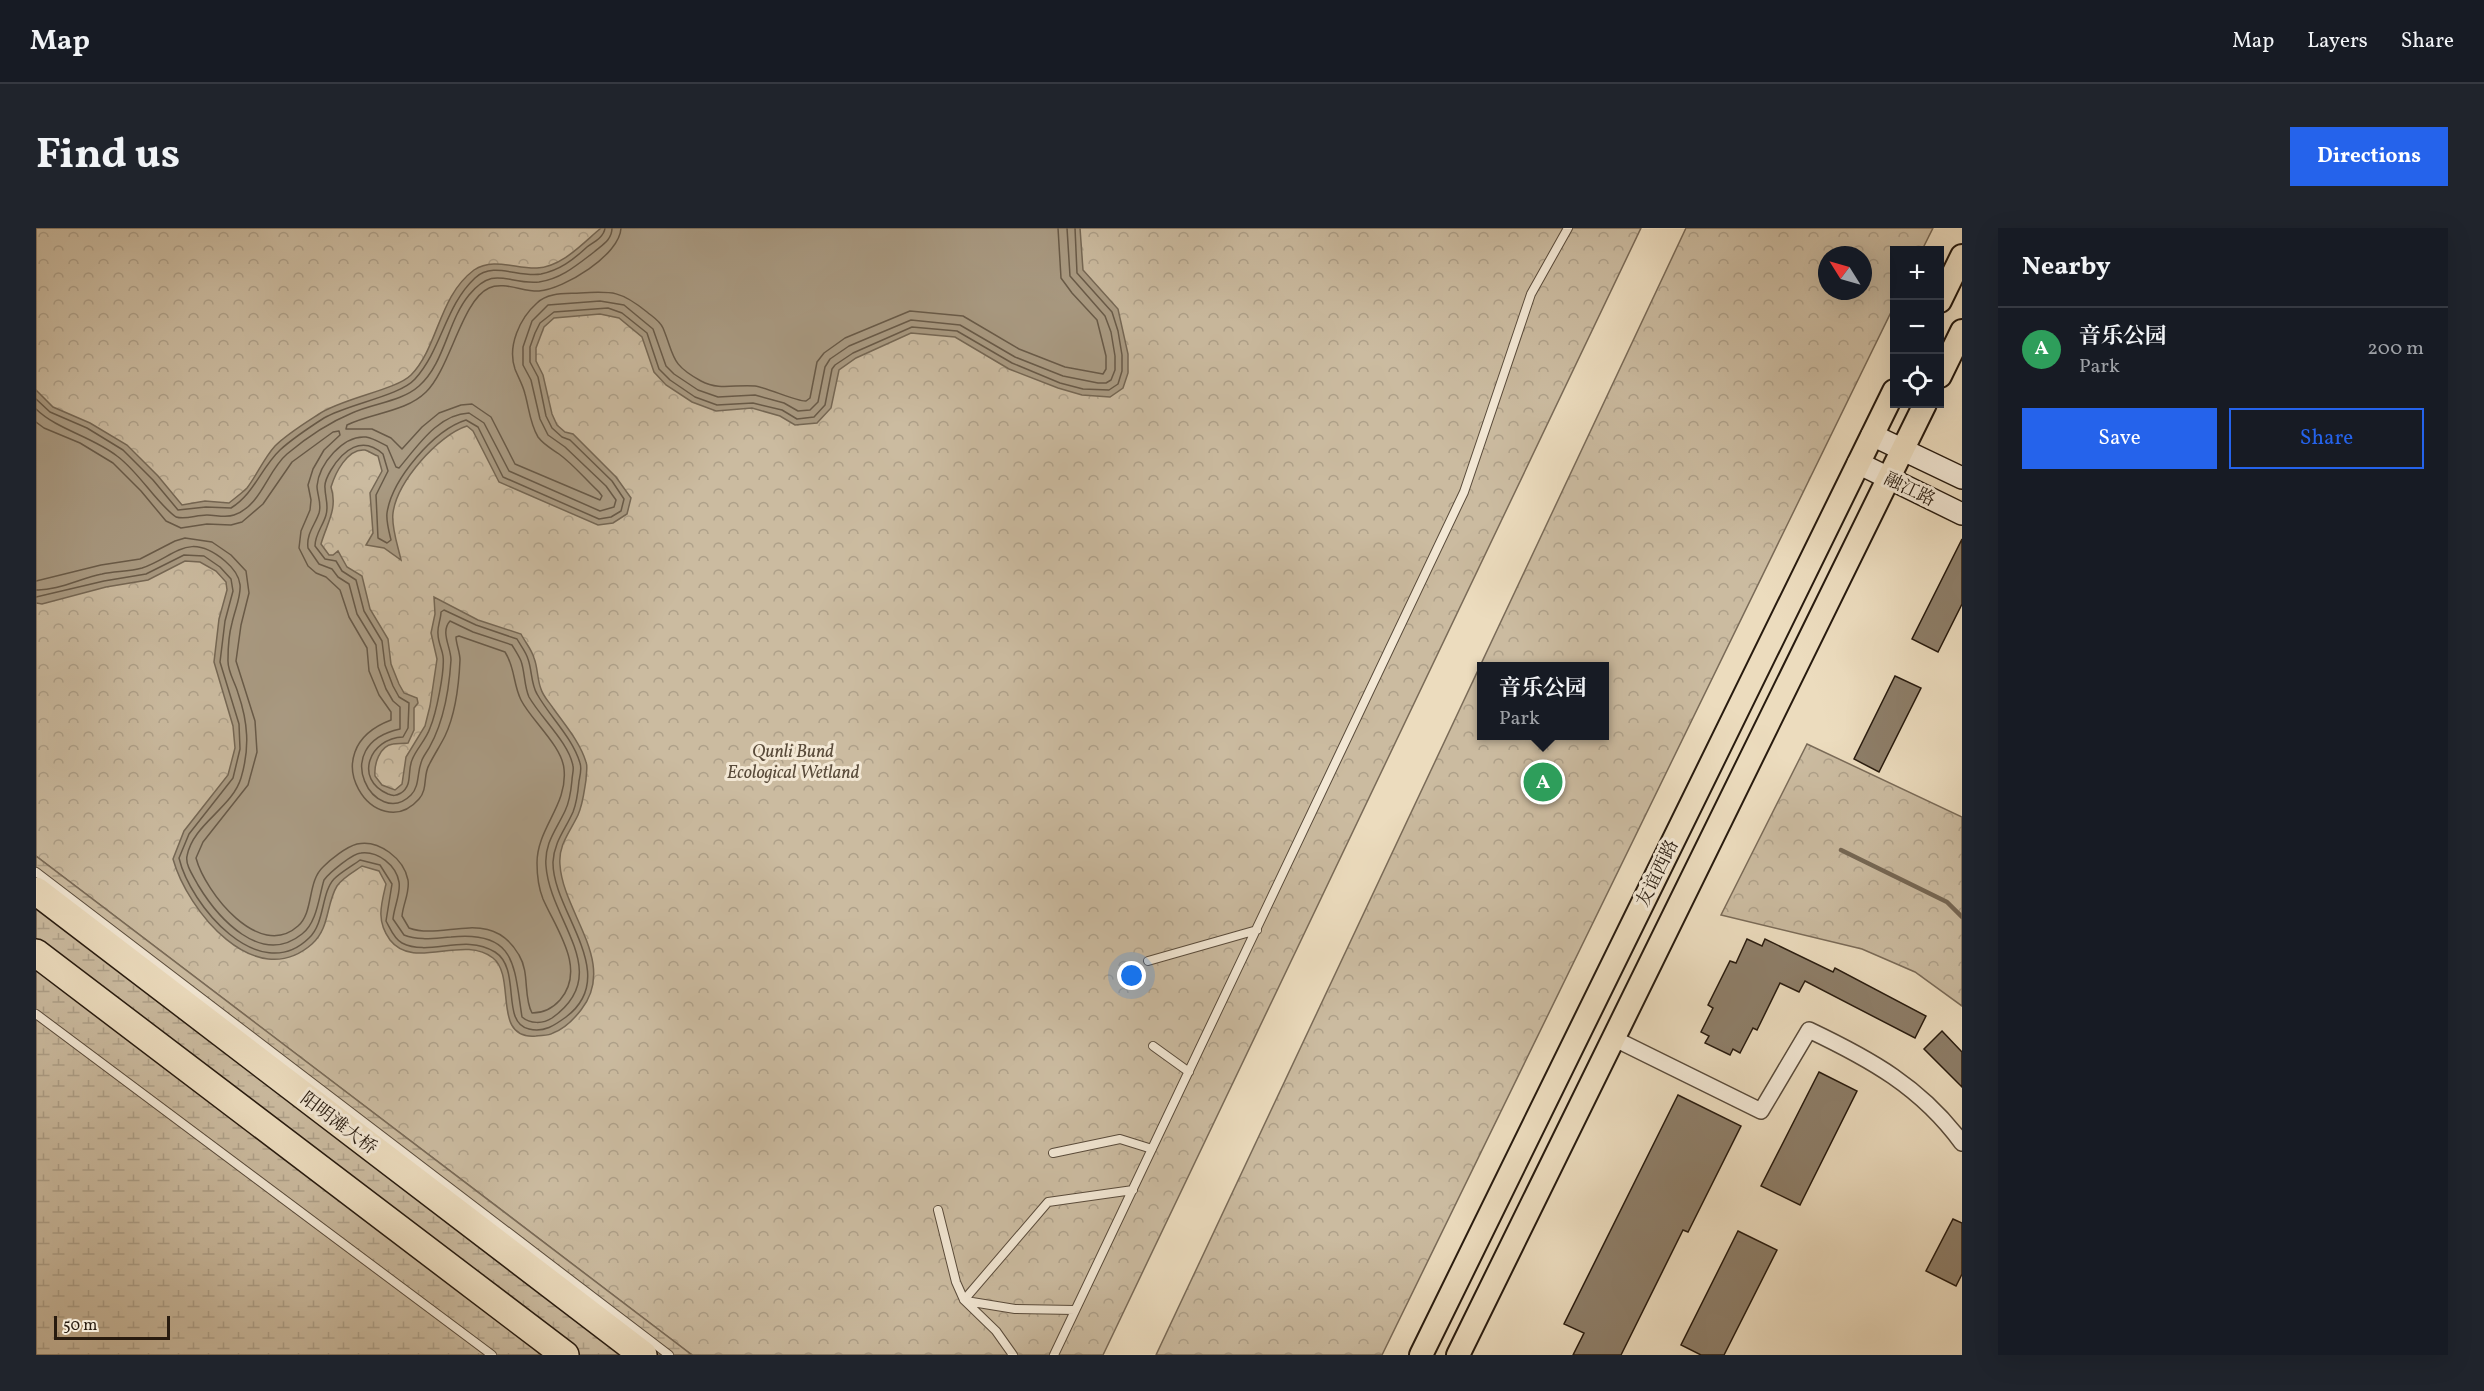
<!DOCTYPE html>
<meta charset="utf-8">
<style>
:root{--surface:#171b24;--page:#20242c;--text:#f1f3f6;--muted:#9ea1a6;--line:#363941;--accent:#2563eb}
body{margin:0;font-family:Vollkorn,"Noto Serif SC",serif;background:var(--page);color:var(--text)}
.controls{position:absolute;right:18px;top:18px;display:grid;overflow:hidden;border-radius:0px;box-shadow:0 6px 24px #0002}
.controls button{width:54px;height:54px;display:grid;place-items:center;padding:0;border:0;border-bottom:2px solid var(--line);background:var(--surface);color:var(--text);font:30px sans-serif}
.compass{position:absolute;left:1782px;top:18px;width:54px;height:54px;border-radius:50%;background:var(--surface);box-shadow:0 6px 24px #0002;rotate:307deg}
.scale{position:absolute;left:18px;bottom:15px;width:116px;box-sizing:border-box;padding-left:6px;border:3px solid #281b0f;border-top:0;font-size:16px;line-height:21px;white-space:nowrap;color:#281b0f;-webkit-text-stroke:4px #f3e8d5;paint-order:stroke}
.you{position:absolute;left:1096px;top:748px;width:21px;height:21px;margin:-15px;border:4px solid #fff;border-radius:50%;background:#1a73e8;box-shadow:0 0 0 9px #1a73e833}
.badge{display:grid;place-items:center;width:39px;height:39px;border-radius:50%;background:var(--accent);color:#fff;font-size:20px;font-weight:700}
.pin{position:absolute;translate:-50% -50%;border:3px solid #fff;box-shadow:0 2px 6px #0006}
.popup{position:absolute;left:1441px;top:434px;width:132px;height:78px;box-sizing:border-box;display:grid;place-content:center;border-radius:0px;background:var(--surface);filter:drop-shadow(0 2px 4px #0005);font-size:20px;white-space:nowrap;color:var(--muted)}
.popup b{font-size:22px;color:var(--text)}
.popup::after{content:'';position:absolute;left:50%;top:100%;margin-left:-12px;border:12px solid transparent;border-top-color:var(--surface)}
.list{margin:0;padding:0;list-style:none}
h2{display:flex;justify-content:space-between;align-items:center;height:78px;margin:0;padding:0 24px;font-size:26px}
h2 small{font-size:20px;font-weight:400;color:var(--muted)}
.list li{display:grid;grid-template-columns:39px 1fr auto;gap:18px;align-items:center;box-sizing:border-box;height:84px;padding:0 24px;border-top:2px solid var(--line)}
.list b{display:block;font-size:22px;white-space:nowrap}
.list p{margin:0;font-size:20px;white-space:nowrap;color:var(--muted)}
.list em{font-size:20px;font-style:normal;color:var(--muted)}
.actions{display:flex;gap:12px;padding:18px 24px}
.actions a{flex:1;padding:14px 0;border:2px solid var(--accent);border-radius:0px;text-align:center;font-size:21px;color:var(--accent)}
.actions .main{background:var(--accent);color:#fff}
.icon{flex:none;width:33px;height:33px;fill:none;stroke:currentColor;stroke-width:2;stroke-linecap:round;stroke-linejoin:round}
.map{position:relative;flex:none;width:1926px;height:1127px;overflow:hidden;border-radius:0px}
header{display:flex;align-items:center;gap:36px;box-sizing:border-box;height:84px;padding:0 30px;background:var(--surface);border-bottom:2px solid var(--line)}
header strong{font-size:28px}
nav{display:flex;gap:33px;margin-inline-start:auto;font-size:21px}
.intro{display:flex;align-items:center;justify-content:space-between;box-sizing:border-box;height:144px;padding:0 36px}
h1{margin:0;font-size:42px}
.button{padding:15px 27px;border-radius:0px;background:var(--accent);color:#fff;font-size:21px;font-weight:700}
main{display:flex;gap:36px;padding:0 36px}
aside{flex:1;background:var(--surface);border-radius:0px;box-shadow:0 6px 24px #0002}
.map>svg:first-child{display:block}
.forest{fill:url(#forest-crowns);stroke:#7a6b58;stroke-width:1.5;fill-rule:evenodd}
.wetland{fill:url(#wetland-marsh);stroke:#7a6b58;stroke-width:1.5}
.water{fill:#a99a82;stroke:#756754;stroke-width:1.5}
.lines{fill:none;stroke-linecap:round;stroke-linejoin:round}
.shore{stroke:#685a48;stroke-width:1.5}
.stream{stroke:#756754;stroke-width:4.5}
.building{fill:#8e7f6a;stroke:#281b0f;stroke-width:1.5}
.lane-casing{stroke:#594b3b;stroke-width:10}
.street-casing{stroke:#594b3b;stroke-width:18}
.secondary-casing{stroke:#281b0f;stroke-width:24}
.primary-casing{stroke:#281b0f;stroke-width:26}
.highway-casing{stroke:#281b0f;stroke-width:30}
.lane{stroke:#f3e8d5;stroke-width:8}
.street{stroke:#f3e8d5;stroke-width:15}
.secondary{stroke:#f3e8d5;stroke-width:21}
.primary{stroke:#ecdcbe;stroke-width:22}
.highway{stroke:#ecdcbe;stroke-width:27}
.labels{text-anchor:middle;stroke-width:6;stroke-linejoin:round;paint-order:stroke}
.street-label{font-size:18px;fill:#281b0f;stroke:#f3e8d5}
.park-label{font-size:18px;font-style:italic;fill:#594b3a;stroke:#f3e8d5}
</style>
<header>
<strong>Map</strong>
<nav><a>Map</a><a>Layers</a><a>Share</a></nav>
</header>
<div class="intro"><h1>Find us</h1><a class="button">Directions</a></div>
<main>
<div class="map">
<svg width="1926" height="1127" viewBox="0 0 1926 1127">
<defs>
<pattern id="forest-crowns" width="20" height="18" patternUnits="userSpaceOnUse" patternTransform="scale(1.5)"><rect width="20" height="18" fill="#cbbba0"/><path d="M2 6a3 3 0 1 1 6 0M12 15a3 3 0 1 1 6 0" fill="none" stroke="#aea089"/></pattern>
<pattern id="wetland-marsh" width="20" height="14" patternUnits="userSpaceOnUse" patternTransform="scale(1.5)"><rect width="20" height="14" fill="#cbbba0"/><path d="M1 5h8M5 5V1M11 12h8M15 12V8" fill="none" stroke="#aea089"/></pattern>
</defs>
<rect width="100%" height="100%" fill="#ecdcbe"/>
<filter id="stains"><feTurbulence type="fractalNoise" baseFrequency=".00333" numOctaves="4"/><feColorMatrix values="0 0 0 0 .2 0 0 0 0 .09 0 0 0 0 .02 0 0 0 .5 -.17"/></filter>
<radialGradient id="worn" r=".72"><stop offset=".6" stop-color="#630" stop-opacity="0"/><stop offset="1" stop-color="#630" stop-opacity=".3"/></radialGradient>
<!-- forest -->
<path class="forest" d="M0,0H1605L1067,1127H656L0,628Z
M1650,0H1897L1886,22H1858V78L1346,1127H1120ZM1791,27H1827V63H1791ZM1568,438V508H1446V438Z
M1771,516L1926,589V778L1879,744L1826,721L1685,687Z"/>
<!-- wetland -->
<path class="wetland" d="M0,628L656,1127H0Z"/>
<!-- water -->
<path class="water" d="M565,0H1044L1047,42L1082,81L1092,126V145L1087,160L1074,169L1046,167L1022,160L973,141L919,109L875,105L820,130L803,142L795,180L781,195L759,197L744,188L716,180L680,183L656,174L630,157L618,144L606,109L583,90L564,86L518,90L508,99L500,120V133L507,147L516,186L521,197L529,204L537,206L580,249L595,270L591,286L577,295L562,297L463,254L437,203L431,198C402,207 361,254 357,285C355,299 362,318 365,332L348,320L330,317L337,305L334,265L346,243L342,228C338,227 333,223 329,222C311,220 299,246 295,259C302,281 291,295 285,316L293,327H297L302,323L311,339L326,348L334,381L352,411L355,436L363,456L368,465L381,470L382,475L378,480V502L372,515C367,516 361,515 357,516C343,518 338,537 339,548L346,557L359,562L366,556L370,529L389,498L394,478L401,431L395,405L399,386L398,369L442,392L485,406C489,414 496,422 498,430C502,440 501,451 505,461C507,468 513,474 517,480C529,497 544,514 550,534C552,539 550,546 550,552C548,564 547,576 542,587C534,604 522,617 524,637C527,685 582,735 545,782C538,791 528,801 517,805C513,808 505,807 500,808C455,812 481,749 457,730C427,706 378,743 354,712C340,693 345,677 350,656L343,643L326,638C319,643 306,650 301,658C290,676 294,700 276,716C219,766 151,682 137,631L148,603L192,547L199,520L197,498L178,434L183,391L191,362L190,354L180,343L164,334L149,333L112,352L70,359L6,376L0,375V162L17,179L54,195L91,217L122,248L146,277L169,273L193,275C199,270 206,265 211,260C221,247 228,230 239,218C251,206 269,195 283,186C307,170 360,162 375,147C403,118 402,69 438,42C457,29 480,41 501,40C526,39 547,15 565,0Z"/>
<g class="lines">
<!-- shore -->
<path class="shore" d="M585,0C584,27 528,61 503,63C488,64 467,53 453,60C426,72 414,141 390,164C370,184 335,185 311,197L310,201H336L355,210L366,221L386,199L403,185L425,177L436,176L455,189L479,236L564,272L566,268L563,264C550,252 537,236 523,226C516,221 508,217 502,209C494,196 493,180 489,166C487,157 482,149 479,141C471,118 484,90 501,75C512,64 530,66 544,65C577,63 585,63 611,84C617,89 624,93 627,100C639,129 634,136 665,153C684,163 699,156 719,158C732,160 762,174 770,173L774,170L781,134L788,125L809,110L874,83L927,88L983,121L1029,139L1067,146L1070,141V128L1061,92L1036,65L1025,50L1022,0
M0,171L14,184L51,200L87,222L117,252L142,282L170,279L195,280C218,266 225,240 244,222C257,210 274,199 288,190C312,176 364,168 379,151C406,121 409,78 439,50C457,33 483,50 505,46C524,42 537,32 551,19C558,14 568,9 569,0
M0,181C20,201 57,209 81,228C103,244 120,275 140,289C150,292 160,287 171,287C180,287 190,290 198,287C225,278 231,243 251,226C270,210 292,195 316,185C337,175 365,174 383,158C409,135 411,94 433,67C459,36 471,57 503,54C525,51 541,37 558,24C566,17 576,12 576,0
M0,194L8,200L44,215L77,235L105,263L130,293L145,300L171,296L195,297L206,294L227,276L256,234L297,204L303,203L304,207L288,222L277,241L272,257L275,272L274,282L265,303L263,320L272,338L280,345L290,349L304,362L313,389L331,420L333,443L343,467L355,484V492C273,523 341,619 383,571C392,561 387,547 393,537C398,527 404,518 409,508C419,487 423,455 424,432C424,424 420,416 420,409L423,408L469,424C479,439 477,456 485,472C495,492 526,518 528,541C532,577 501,600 501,635C501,646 503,661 507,671C520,701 551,741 524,772C516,781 508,785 496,785C487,769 494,745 483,727C455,678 408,713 373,700L366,688C367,676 374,664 372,652C368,631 343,611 321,616C310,619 295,631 287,639C271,654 278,684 262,698C223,733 169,664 160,630L167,614L212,557L221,524L219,493L200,433L205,397L213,365L210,343L195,327L176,314L149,310L139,313L104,331L65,337L0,353
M0,362C21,363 45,350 66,346C79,343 93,344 106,340C139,329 152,302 189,333C214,354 202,369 196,395C193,406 192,419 192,431C191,443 199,454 202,465C212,494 214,520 205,550C196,580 157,596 151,628C149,637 158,649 162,657C182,690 225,739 266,706C281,695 283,668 288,652C293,645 317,625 325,625C342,623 360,637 363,654C365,665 358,679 357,691L368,707C383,713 399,710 415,709C481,702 478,739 486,789C494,796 507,796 516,790C579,745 514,694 510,638C508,616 520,602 529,583C534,573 535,563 536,552C536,548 538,542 537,538C533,515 505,490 493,469C488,458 489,444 485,433C483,428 479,422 476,417L437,404L414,393C404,404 415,419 415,432C413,464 406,502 388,528C380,540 385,557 375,567C340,602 290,517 364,501V479L357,473L350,461L342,439L340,417L321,386L313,356L302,349L296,341L283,336L272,320C270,306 279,297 283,285C286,275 281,267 281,258C283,236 307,207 330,209C337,210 345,215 351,218L360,239L363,240C381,219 402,186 433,185L448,195L473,243L564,283L578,279L580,272L570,258L529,219L512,207L504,191L495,152L487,137V119L496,93L512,77L564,73L588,77L617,101L630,138L638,146L662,162L682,169L719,167L748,175L762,183L774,182L782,174L789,139L794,131L813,118L875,92L924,97L979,129L1027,148L1062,155H1070L1075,152L1079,142V128L1075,104L1069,88L1034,48L1031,0
M0,369L68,353L110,346L148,327L168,328L184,339L195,351L197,363L189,393L184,434L203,496L204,521L197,550L153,606L143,630C154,677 223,759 273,710C289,695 285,665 298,651C305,644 316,638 324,632L344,637L356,656L350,693C354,700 358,711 366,715C394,729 428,705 459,724C486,741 464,795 493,801C508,805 519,797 530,789C586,747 516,683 517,634C518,614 529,602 537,584C541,574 542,564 543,553C544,548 546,541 544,535C536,509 514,489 501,466C495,456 496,442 492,431C490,424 485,418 481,411L440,397L408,382L405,384C405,391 401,399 402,406C402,414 406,421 407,428C409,443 400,486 394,500C390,512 380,521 376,532C371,544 377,557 365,565C360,568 357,568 352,566C317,551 334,510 367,509L372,500L373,475L363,469L357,458L349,437L346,413L328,383L320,352L306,343L300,333L289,331L279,318C279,306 287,298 290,287C293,277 289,269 289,260C288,254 292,247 295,242C307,222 326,207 347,226L352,243L340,267L342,310L351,315L355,312C353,304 350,293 351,285C356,251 398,202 430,192L442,199L467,249L563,291L575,289L585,283L588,271L576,253L534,212L526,209L516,200L510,188L502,149L494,134V119L499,105L504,95L518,84L572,80L586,85L611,105L623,141L634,152L659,169L681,177L717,175L746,182L761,191L778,189L789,177L796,141L799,137L817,125L876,99L921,103L976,135L1024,155L1047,161L1073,162L1082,156L1086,143V127L1082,103L1076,84L1041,45L1039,0"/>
<!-- stream -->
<path class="stream" d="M1805,622L1911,674L1926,689"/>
</g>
<!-- building -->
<path class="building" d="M1926,311V376L1902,424L1876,411Z
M1859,448L1885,460L1843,544L1818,531Z
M1711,711L1726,718L1729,711L1797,744L1799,740L1890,788L1879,810L1769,753L1763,764L1744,755L1721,802L1717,800L1704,825L1697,821L1694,827L1669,815L1673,808L1665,804L1677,780L1672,777L1694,733L1700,735Z
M1906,803L1926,824V859L1888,821Z
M1783,844L1821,863L1764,977L1725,958Z
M1642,867L1705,898L1652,1004L1647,1002L1585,1127H1537L1548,1105L1528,1096Z
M1917,991L1926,995V1046L1920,1058L1890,1043Z
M1702,1003L1741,1022L1688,1127H1665L1645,1117Z"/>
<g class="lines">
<defs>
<path id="lane" d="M0,644L633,1127
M1112,733L1221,702
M0,786L456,1127
M1117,818L1153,844
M1017,925L1084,911L1116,921
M902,982L920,1054L928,1072L960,1103L977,1127
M928,1072L1012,974L1097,962
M930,1073L979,1081L1039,1082
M1018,1127L1428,264L1495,66L1532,0"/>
<path id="street" d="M1577,810L1725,883L1773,802C1834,831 1885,859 1926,915"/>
<path id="secondary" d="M1836,207L1926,250
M1822,235L1926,286"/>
<path id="primary" d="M1904,73L1926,28
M1904,148L1926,103
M1385,1127L1858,163
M1422,1127L1889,176"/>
<path id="highway" d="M0,663L607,1127
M0,725L529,1127"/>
</defs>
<!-- lane casing -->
<use href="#lane" class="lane-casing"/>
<!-- street casing -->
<use href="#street" class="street-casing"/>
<!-- secondary casing -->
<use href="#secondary" class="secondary-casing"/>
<!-- primary casing -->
<use href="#primary" class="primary-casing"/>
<!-- highway casing -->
<use href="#highway" class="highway-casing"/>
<!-- lane -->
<use href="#lane" class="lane"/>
<!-- street -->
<use href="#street" class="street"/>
<!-- secondary -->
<use href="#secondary" class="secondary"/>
<!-- primary -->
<use href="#primary" class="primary"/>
<!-- highway -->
<use href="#highway" class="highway"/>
</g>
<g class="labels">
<!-- street labels -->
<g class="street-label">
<text transform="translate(1874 261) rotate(26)" y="6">融江路</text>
<text transform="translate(1621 645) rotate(-64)" y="6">友谊西路</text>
<text transform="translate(303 895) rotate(37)" y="6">阳明滩大桥</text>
</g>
<!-- park labels -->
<g class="park-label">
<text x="757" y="529">Qunli Bund<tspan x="757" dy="21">Ecological Wetland</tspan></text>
</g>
</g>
<rect width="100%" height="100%" filter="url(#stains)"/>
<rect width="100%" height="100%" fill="url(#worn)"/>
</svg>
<div class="controls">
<button>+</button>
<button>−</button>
<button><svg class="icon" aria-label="locate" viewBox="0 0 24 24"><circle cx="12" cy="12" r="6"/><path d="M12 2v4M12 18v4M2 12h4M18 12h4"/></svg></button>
</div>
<svg class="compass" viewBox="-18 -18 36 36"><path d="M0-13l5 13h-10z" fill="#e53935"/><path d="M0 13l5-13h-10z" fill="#9ea1a6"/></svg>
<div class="scale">50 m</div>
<div class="you"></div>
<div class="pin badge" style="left:1507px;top:554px;background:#2e9e5b">A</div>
<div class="popup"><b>音乐公园</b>Park</div>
</div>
<aside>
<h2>Nearby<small></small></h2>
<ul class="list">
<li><span class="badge" style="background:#2e9e5b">A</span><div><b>音乐公园</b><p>Park</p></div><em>200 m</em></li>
</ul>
<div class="actions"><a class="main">Save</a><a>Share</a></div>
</aside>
</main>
